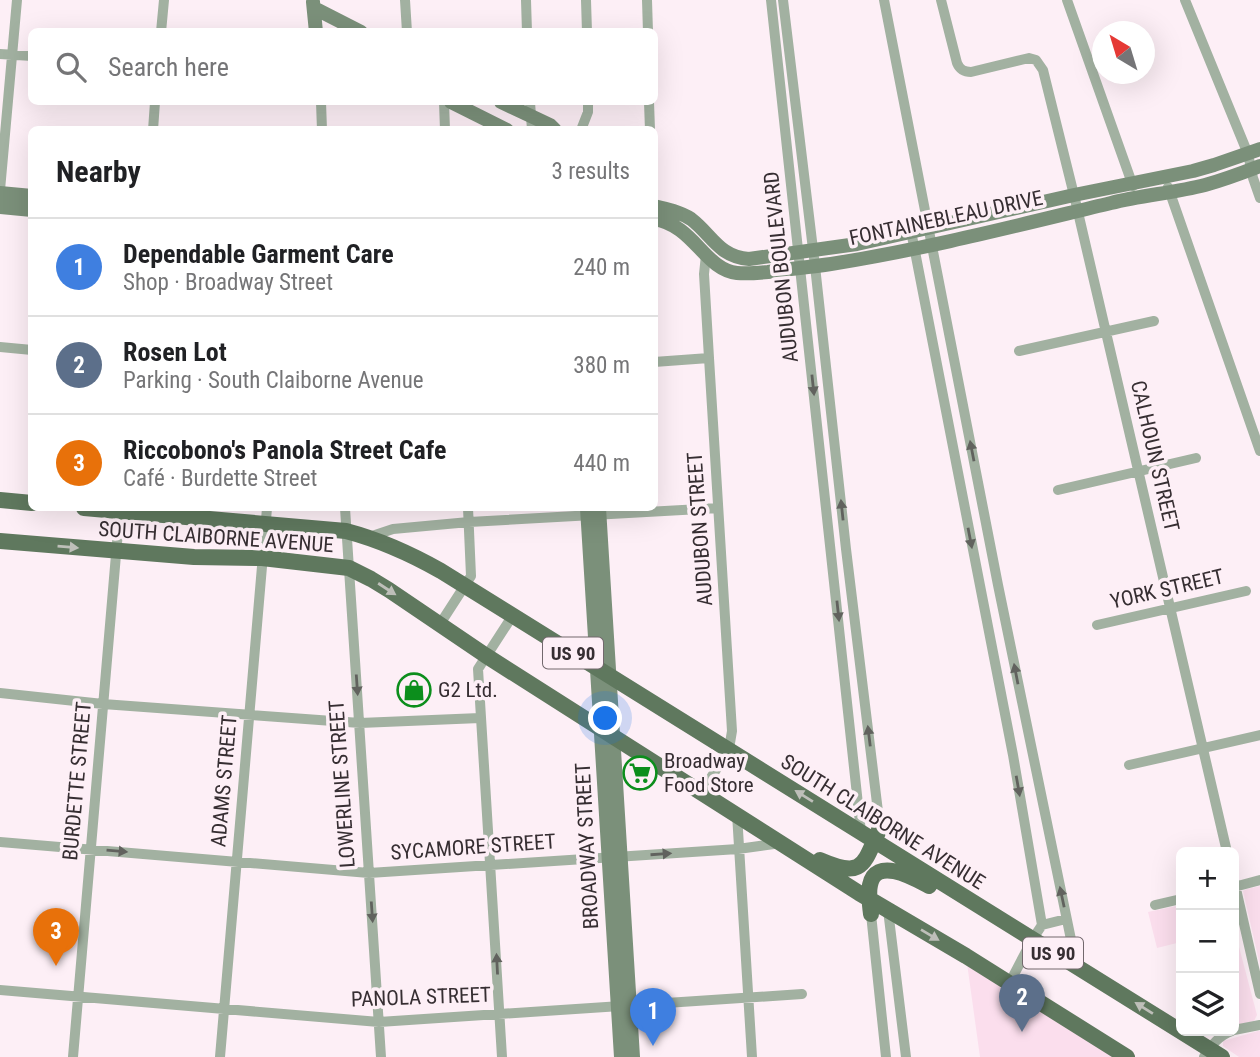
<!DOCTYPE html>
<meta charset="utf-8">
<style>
:root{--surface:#fff;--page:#f6f6f6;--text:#202124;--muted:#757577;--line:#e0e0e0;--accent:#0f766e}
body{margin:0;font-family:"Roboto Condensed",sans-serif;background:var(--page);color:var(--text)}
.controls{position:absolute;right:21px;bottom:21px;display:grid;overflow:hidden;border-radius:10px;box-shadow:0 7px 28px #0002}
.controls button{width:63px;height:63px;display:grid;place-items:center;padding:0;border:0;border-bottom:2px solid var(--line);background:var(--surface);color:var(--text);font:35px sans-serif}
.compass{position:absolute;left:1092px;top:21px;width:63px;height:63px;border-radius:50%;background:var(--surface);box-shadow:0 7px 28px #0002;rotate:322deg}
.you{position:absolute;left:606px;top:719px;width:24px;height:24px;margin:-18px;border:5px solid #fff;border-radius:50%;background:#1a73e8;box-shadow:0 0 0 10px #1a73e833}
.badge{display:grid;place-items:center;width:46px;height:46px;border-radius:50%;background:var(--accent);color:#fff;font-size:23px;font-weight:700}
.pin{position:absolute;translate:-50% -58px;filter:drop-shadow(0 2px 4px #0008)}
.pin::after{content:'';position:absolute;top:37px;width:24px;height:21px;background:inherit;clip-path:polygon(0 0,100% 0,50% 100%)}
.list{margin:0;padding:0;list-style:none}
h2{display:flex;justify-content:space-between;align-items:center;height:91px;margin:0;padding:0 28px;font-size:30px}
h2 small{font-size:23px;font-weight:400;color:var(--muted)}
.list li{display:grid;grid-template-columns:46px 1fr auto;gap:21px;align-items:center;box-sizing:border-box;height:98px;padding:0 28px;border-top:2px solid var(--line)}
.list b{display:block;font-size:26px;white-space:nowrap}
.list p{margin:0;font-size:23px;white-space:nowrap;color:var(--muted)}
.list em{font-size:23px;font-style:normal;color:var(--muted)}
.icon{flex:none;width:38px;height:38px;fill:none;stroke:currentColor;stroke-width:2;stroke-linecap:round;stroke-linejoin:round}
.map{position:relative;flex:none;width:1260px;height:1057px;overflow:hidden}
.search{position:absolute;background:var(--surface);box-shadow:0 7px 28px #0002;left:28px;top:28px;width:630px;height:77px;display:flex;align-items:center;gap:18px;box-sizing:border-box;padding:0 24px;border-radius:10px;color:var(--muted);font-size:26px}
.panel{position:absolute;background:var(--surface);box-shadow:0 7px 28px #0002;left:28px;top:126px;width:630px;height:385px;border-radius:10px}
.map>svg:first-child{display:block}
.built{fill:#fbdeed}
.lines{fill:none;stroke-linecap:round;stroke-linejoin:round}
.street{stroke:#a2b1a1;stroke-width:10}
.secondary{stroke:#7b907a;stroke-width:14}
.primary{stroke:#5f785e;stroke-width:16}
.oneway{fill:#61625e}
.oneway2{fill:#bebfb9}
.labels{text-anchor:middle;stroke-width:7;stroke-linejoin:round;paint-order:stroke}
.shield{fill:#fdeff6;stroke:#72686d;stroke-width:2}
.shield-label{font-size:19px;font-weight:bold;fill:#362e32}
.street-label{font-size:21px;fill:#362e32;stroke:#fdeff6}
.poi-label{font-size:21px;fill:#362e32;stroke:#fdeff6;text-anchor:start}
</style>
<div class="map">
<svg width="1260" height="1057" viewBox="0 0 1260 1057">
<rect width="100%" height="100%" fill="#fdeff6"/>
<!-- built -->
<path class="built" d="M1260,886V965L1243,891L1247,889Z
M1181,905V942L1157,948L1148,912Z
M1234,928L1257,1015L1254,1021L1234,1026Z
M966,956L1127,1057H980Z
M1258,1031H1260V1057H1239L1223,1046V1041Z"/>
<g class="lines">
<!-- street -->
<path class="street" d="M405,0L407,32
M526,0L527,32
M586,0L587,32
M647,0L648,32
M771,0L861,832
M783,0L815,266L846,549L880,828
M884,0L998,585L1074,954L1069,962
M941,0L957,63C960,70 964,72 971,72L1029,58L1036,60L1043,70L1074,195L1227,852
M1067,0L1133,186
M1185,0L1248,154L1253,178L1260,198
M161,32L164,0
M0,54L32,56
M321,102L322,130
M444,102L445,130
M530,102L532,130
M649,102L650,130
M153,130L155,102
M581,130L588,112V102
M1168,187L1260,451
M0,190L17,0
M911,231L1013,755L1042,925L1032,940L1009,984
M0,347L32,350
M1019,351L1154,321
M654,362L709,358
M1058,490L1196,458
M345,508L381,1057
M369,537L393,529L469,522L718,508
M440,624L471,576L468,508
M1097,625L1246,591
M0,693L103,704L360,723L480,718
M1129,765L1260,735
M702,792L729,749L732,731L709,358L704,274L706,255
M737,814L752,1057
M0,842L369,873L738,849L781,843
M1234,880L1260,994
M1234,887L1260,880
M1155,905L1181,899
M888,910L906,1057
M871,914L886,1057
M1042,925L1066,919
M0,990L379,1022L802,994
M1234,1030L1260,1025
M73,1057L120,508
M220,1057L267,508
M502,1057L478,669L513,615
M1204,1057C1211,1046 1219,1035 1232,1031"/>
<!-- secondary -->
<path class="secondary" d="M313,2L316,32
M314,8L361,32
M451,102L507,130
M501,102L550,125L555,130
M0,193L32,196
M654,206C667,209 680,212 691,219C712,235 719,257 749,259L857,244L1074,195L1193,171L1214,165L1260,149
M0,207L32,210
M654,219C694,225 704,269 737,273C747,274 758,273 768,272C790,269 810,267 831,264C926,249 1019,225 1111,203C1142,195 1174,193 1205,185C1223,180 1242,173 1260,166
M587,508L621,1057
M599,508L633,1057"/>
<!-- primary -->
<path class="primary" d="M0,500L32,503
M84,508L346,531C380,540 411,554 441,571L1222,1057
M0,541L194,557L262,558L349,568L371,579L389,590L485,655L859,893L966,956L1127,1057
M820,860C864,879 863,865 880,828
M871,914C870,905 868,894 870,885C876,856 914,878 929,886"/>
</g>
<!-- one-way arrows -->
<defs><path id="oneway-solid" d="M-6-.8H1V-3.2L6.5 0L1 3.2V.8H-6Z" transform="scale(1.75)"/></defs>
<g class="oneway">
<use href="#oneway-solid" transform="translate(813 385) rotate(84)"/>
<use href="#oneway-solid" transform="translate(972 451) rotate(-101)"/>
<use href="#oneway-solid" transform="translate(842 510) rotate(-96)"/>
<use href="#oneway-solid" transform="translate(970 538) rotate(79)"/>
<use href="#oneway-solid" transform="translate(838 611) rotate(84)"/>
<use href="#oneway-solid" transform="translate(1016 674) rotate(-101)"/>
<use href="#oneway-solid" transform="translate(357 685) rotate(86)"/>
<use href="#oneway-solid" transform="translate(869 736) rotate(-97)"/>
<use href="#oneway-solid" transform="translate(1018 786) rotate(80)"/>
<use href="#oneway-solid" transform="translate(117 851) rotate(5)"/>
<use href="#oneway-solid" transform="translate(661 854) rotate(-4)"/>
<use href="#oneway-solid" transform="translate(1062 897) rotate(-102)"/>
<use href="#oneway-solid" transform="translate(372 912) rotate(86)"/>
<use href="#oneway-solid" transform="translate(497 964) rotate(-93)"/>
</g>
<g class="oneway2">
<use href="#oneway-solid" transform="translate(68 547) rotate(5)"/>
<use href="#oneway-solid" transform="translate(387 589) rotate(33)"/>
<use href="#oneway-solid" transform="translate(804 796) rotate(-148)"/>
<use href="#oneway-solid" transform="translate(930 935) rotate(31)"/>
<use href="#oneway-solid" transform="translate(1144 1008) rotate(-148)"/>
</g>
<!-- icons -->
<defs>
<symbol id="shop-ring" viewBox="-11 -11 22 22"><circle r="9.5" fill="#fdeff6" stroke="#0c8e1c" stroke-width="1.5"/><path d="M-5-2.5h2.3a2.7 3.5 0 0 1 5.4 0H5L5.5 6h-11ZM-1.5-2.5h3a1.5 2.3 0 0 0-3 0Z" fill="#0c8e1c"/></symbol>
<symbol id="supermarket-ring" viewBox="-11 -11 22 22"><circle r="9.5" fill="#fdeff6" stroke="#0c8e1c" stroke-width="1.5"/><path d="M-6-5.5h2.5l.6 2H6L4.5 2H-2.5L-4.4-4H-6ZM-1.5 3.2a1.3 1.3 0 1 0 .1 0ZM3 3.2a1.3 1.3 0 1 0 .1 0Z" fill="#0c8e1c"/></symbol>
</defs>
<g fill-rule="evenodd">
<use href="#shop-ring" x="395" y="671" width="38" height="38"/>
<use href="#supermarket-ring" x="621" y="754" width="38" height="38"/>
</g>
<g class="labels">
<!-- shield labels -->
<g class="shield">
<rect x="543" y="637.5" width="60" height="31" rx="5"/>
<rect x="1023" y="937.5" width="60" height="31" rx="5"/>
</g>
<g class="shield-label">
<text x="573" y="660">US 90</text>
<text x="1053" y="960">US 90</text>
</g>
<!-- street labels -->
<g class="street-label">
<text transform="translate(946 218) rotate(-12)" y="7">FONTAINEBLEAU DRIVE</text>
<text transform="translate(781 267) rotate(-96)" y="7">AUDUBON BOULEVARD</text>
<text transform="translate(1155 456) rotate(77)" y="7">CALHOUN STREET</text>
<text transform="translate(700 529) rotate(-94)" y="7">AUDUBON STREET</text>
<text transform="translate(216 537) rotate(4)" y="7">SOUTH CLAIBORNE AVENUE</text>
<text transform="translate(1167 589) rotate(-13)" y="7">YORK STREET</text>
<text transform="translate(77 781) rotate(-85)" y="7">BURDETTE STREET</text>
<text transform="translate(224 781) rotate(-85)" y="7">ADAMS STREET</text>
<text transform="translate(342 784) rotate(-94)" y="7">LOWERLINE STREET</text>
<text transform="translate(883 822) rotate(32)" y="7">SOUTH CLAIBORNE AVENUE</text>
<text transform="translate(587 846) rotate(-93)" y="7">BROADWAY STREET</text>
<text transform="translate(473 847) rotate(-4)" y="7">SYCAMORE STREET</text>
<text transform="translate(421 997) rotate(-2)" y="7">PANOLA STREET</text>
</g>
<!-- poi labels -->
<g class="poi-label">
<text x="438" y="697">G2 Ltd.</text>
<text x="664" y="768">Broadway<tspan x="664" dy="24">Food Store</tspan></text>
</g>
</g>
</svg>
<div class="controls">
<button>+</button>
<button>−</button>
<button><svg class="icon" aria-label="layers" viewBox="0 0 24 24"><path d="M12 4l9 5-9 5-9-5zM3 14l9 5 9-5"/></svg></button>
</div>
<svg class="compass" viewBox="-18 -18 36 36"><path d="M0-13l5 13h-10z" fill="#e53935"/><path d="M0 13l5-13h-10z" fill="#757577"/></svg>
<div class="you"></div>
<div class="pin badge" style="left:653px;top:1046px;background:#3f7fe0">1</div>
<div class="pin badge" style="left:1022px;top:1032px;background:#5c6f8a">2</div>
<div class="pin badge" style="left:56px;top:966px;background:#e8710a">3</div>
<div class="search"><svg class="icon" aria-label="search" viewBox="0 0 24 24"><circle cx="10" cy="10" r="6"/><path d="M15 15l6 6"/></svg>Search here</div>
<section class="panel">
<h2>Nearby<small>3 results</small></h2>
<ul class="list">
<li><span class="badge" style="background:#3f7fe0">1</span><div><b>Dependable Garment Care</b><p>Shop · Broadway Street</p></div><em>240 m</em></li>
<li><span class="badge" style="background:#5c6f8a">2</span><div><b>Rosen Lot</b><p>Parking · South Claiborne Avenue</p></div><em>380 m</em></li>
<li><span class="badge" style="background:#e8710a">3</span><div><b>Riccobono's Panola Street Cafe</b><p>Café · Burdette Street</p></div><em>440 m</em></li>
</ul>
</section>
</div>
